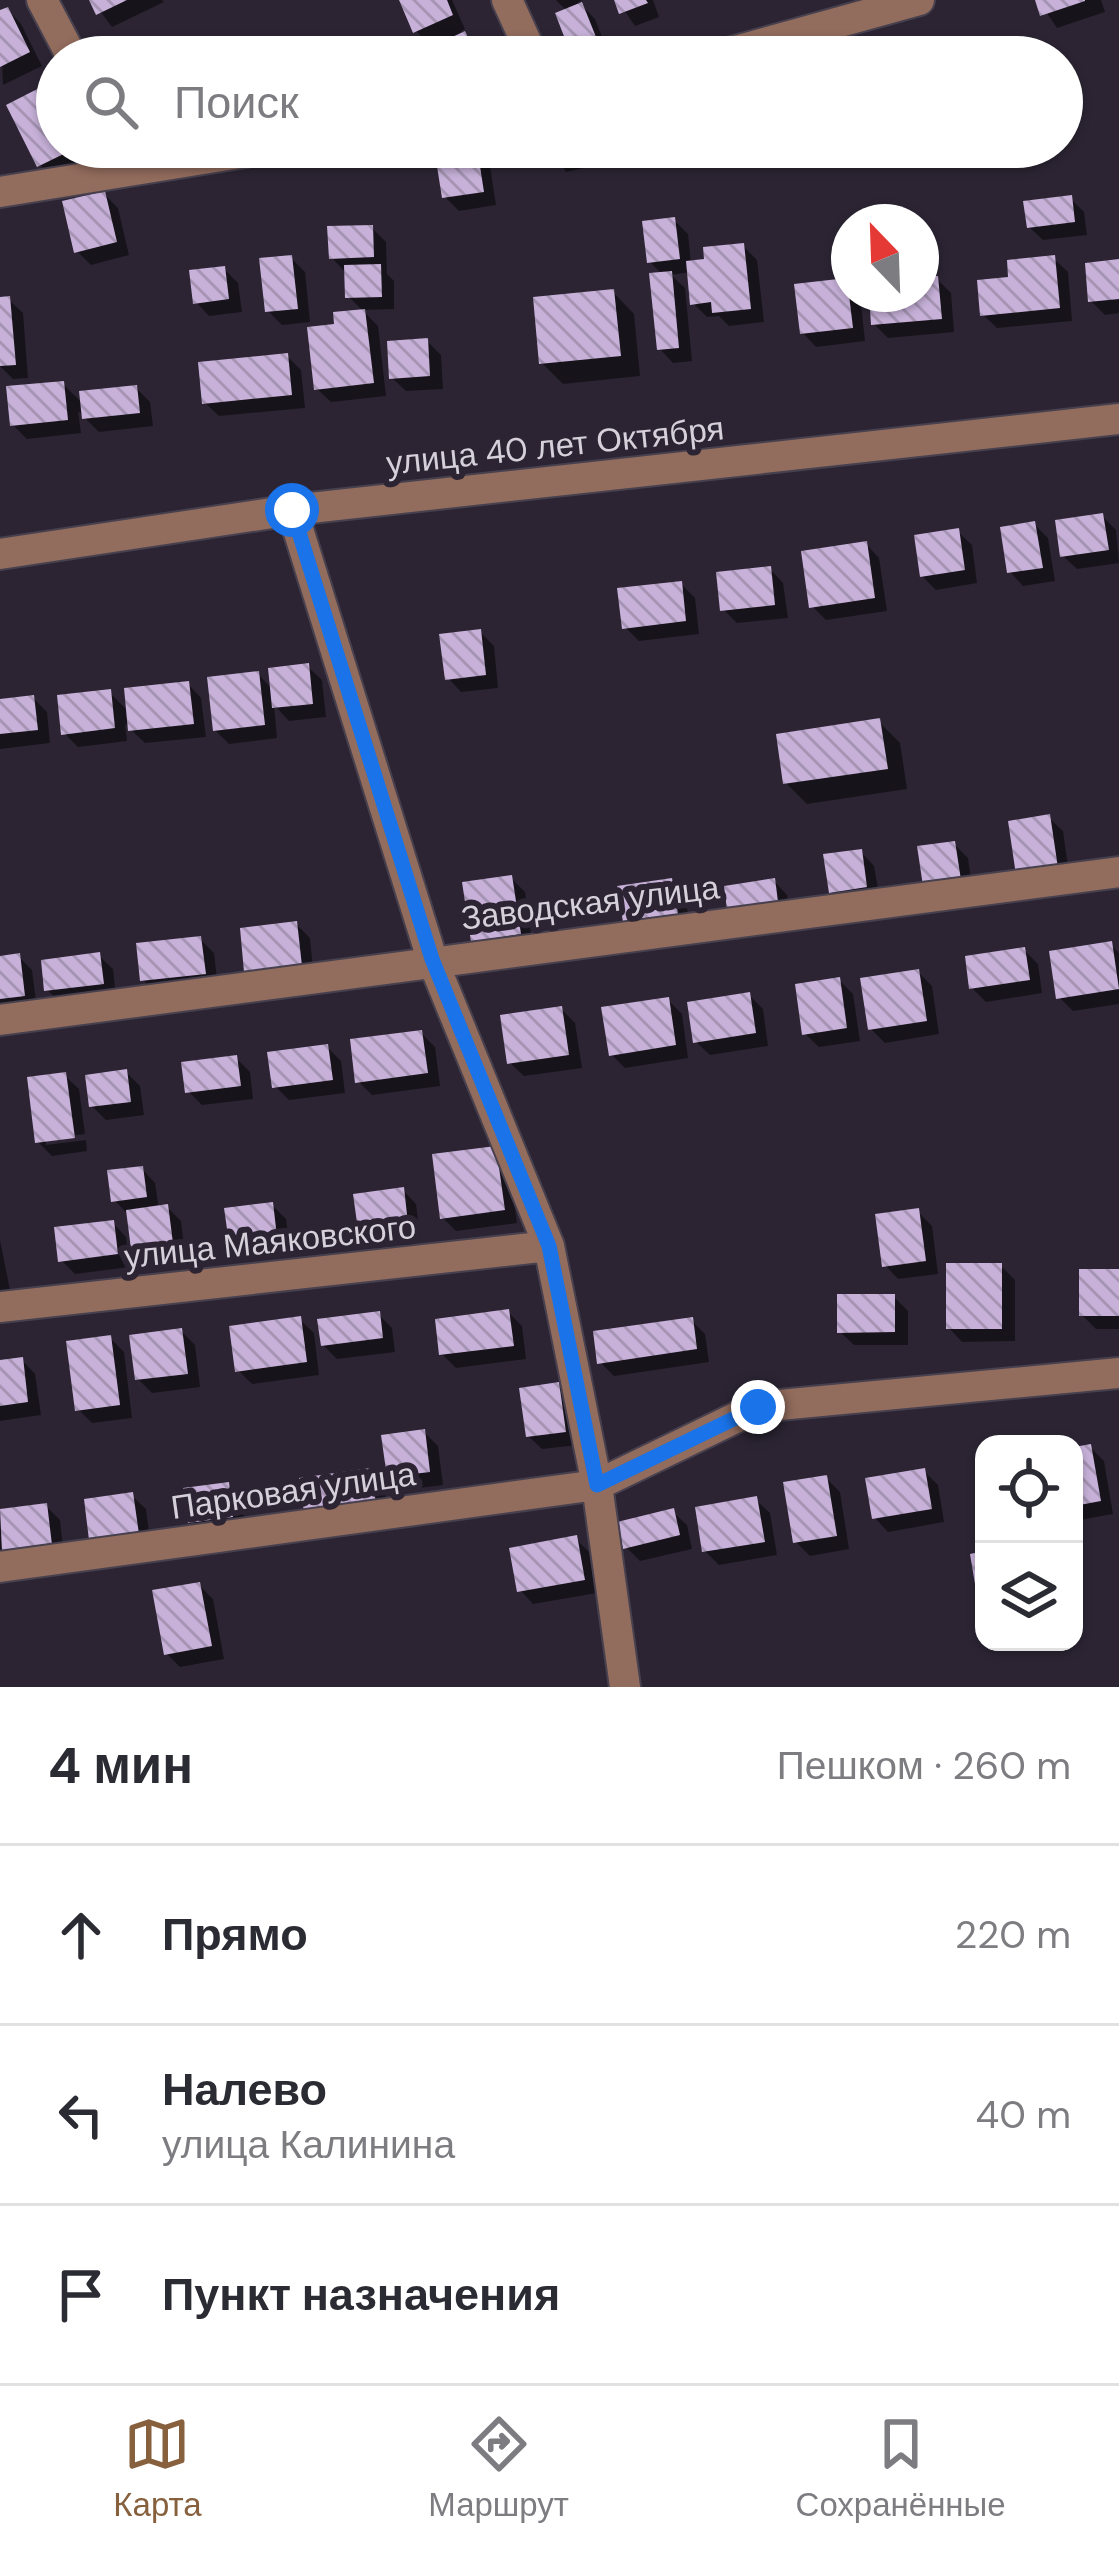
<!DOCTYPE html>
<html lang="ru">
<meta charset="utf-8">
<style>
:root{--surface:#fff;--page:#f2f2f3;--text:#2b2b33;--muted:#7c7c81;--line:#e1e1e2;--accent:#87603d}
body{margin:0;font-family:"DM Sans",sans-serif;background:var(--page);color:var(--text)}
.controls{position:absolute;right:36px;bottom:36px;display:grid;overflow:hidden;border-radius:24px;box-shadow:0 3px 9px #0004}
.controls button{width:108px;height:108px;display:grid;place-items:center;padding:0;border:0;border-bottom:3px solid var(--line);background:var(--surface);color:var(--text);font:60px sans-serif}
.compass{position:absolute;left:831px;top:204px;width:108px;height:108px;border-radius:50%;background:var(--surface);box-shadow:0 3px 9px #0004;rotate:337deg}
.stop{position:absolute;width:36px;height:36px;margin:-27px;border:9px solid #1a73e8;border-radius:50%;background:#fff}
.stop.end{background:#1a73e8;border-color:#fff;box-shadow:0 3px 12px #0008}
.list{margin:0;padding:0;list-style:none}
h2{display:flex;justify-content:space-between;align-items:center;height:156px;margin:0;padding:0 48px;font-size:51px}
h2 small{font-size:39px;font-weight:400;color:var(--muted)}
.list li{display:grid;grid-template-columns:78px 1fr auto;gap:36px;align-items:center;box-sizing:border-box;height:180px;padding:0 48px;border-top:3px solid var(--line)}
.list b{display:block;font-size:45px;white-space:nowrap}
.list p{margin:0;font-size:39px;white-space:nowrap;color:var(--muted)}
.list em{font-size:39px;font-style:normal;color:var(--muted)}
.icon{flex:none;width:66px;height:66px;fill:none;stroke:currentColor;stroke-width:2;stroke-linecap:round;stroke-linejoin:round}
.map{position:relative;flex:none;width:1119px;height:1687px;overflow:hidden}
.search{position:absolute;background:var(--surface);box-shadow:0 3px 9px #0004;left:36px;right:36px;top:36px;height:132px;display:flex;align-items:center;gap:30px;box-sizing:border-box;padding:0 42px;border-radius:66px;color:var(--muted);font-size:45px}
.sheet{height:696px;background:var(--surface)}
nav{display:flex;justify-content:space-around;align-items:center;box-sizing:border-box;height:168px;border-top:3px solid var(--line);background:var(--surface);font-size:33px;color:var(--muted)}
nav a{display:grid;justify-items:center;gap:6px}
nav .on{color:var(--accent)}
.map>svg:first-child{display:block}
.shadow{fill:#0007}
.building{fill:url(#building-back-hatch)}
.lines{fill:none;stroke-linecap:round;stroke-linejoin:round}
.minor-casing{stroke:#47404e;stroke-width:34}
.minor{stroke:#926c5d;stroke-width:30}
.route{stroke:#1a73e8;stroke-width:15}
.labels{text-anchor:middle;stroke-width:12;stroke-linejoin:round;paint-order:stroke}
.street-label{font-size:33px;fill:#d5d0da;stroke:#2c2433}
</style>
<div class="map">
<svg width="1119" height="1687" viewBox="0 0 1119 1687">
<defs>
<pattern id="building-back-hatch" width="6" height="6" patternUnits="userSpaceOnUse" patternTransform="scale(3)"><rect width="6" height="6" fill="#c7b1d9"/><path d="M-1 5l2 2M0 0l6 6M5-1l2 2" fill="none" stroke="#a594b3"/></pattern>
</defs>
<rect width="100%" height="100%" fill="#2c2433"/>
<!-- shadow -->
<path class="shadow" d="M92,0H162L164,2L112,27Z
M402,0H452L465,29L461,31L482,57H420L434,49L416,31Z
M556,0H583L578,2L595,19L610,57H576L567,11Z
M617,0H653L659,17L635,26Z
M1038,0H1101L1105,12L1057,28Z
M8,10L21,24L42,66L3,85L0,14Z
M48,87L57,95V147H86L92,160L54,179L40,165Z
M438,147H487L496,205L459,211L445,197Z
M550,147H599L602,164L566,172Z
M104,194L118,208L129,255L91,265L77,251Z
M1071,199L1084,212L1087,235L1043,240L1029,227Z
M674,220L688,234L691,263L743,246L757,260L764,322L729,326L719,316L707,317L693,303L690,272L671,275L685,288L692,361L673,363L660,349L663,275L650,262Z
M372,228L386,242L387,274L394,281V309L362,310L378,326L386,396L331,402L317,389L337,327L364,312L348,296L347,274L332,258Z
M291,258L305,272L310,322L282,325L268,311Z
M1054,259L1068,272L1072,321L997,328L983,315Z
M1119,262V313L1105,315L1091,301Z
M224,269L238,283L242,312L209,316L196,302Z
M937,279L951,293L954,332L888,338L874,324L872,294H921V280Z
M846,281L849,294L860,295L865,341L816,347L803,333Z
M613,292L634,314L640,376L563,384L542,363Z
M0,300H9L23,313L28,378L13,379L0,366Z
M427,341L441,355L443,389L406,391L392,378Z
M287,356L301,370L305,408L219,416L205,403Z
M63,384L83,404L136,388L150,402L153,426L99,432L78,411L81,433L27,439L13,425Z
M1102,516L1116,530L1119,563L1077,569L1063,556Z
M1034,524L1048,538L1055,581L1023,586L1010,572Z
M958,532L972,545L977,583L936,590L922,576Z
M866,544L879,558L887,611L826,620L812,606Z
M770,569L783,583L788,618L737,623L723,609Z
M681,584L695,598L699,634L639,641L625,627Z
M480,632L494,646L498,688L461,692L448,678Z
M308,667L322,680L326,717L289,721L274,705L277,738L229,744L215,730L258,674L273,690Z
M188,684L201,698L206,737L145,743L125,724L127,741L78,747L64,733L110,693L129,712Z
M33,698L47,712L50,743L0,749V702Z
M879,722L900,743L907,789L807,804L786,783Z
M1049,818L1063,831L1070,881L1012,823Z
M954,844L968,858L973,893L926,885Z
M861,852L874,866L880,900L845,905L831,892Z
M511,878L525,892L533,948L488,954L474,941Z
M671,881L685,895L690,927L639,935L625,921Z
M774,881L787,895L790,915L744,922Z
M296,924L310,938L314,979L261,985L247,971Z
M200,939L214,953L218,987L157,994L143,980Z
M1111,945L1119,953V1004L1073,1011L1059,997Z
M1024,950L1038,964L1042,993L986,1002L972,988Z
M99,956L113,969L116,997L61,1003L47,990Z
M19,957L32,970L37,1009L0,1013V959Z
M918,972L932,986L939,1034L885,1043L871,1029Z
M839,980L853,994L860,1041L819,1047L805,1034Z
M749,995L763,1009L768,1046L710,1055L696,1042Z
M668,1000L682,1014L688,1058L625,1068L611,1054Z
M561,1009L575,1023L582,1068L524,1076L510,1063Z
M421,1033L435,1047L440,1086L372,1095L358,1081Z
M327,1047L341,1061L345,1093L289,1100L275,1086Z
M236,1058L250,1072L253,1099L202,1105L188,1091Z
M126,1072L140,1086L144,1115L106,1120L92,1106Z
M65,1076L79,1089L85,1134L46,1139V1145L86,1140L87,1151L52,1156L38,1142Z
M495,1149L509,1163L517,1223L456,1231L442,1217Z
M142,1169L155,1183L159,1209L167,1207L181,1221L184,1247L143,1252V1258L185,1253L187,1264L149,1269L135,1255L128,1214L114,1200Z
M403,1190L416,1204L420,1237L375,1242L361,1228Z
M272,1205L286,1219L290,1250L246,1256L232,1242Z
M918,1212L932,1226L938,1274L898,1279L885,1265Z
M113,1223L126,1237L130,1267L75,1274L61,1260Z
M0,1240L10,1290L0,1291Z
M1001,1266L1015,1280V1341L962,1342L949,1328Z
M1119,1272V1329H1096L1082,1315Z
M894,1297L908,1311V1345H854L840,1332Z
M508,1312L522,1326L526,1359L456,1368L442,1354Z
M378,1314L392,1328L395,1352L337,1359L323,1345Z
M300,1320L314,1333L319,1375L252,1384L238,1370Z
M691,1320L705,1334L709,1362L614,1376L600,1362Z
M181,1331L195,1345L200,1387L152,1393L138,1379Z
M110,1338L124,1352L132,1418L92,1423L78,1409Z
M22,1360L35,1374L41,1415L0,1421V1363Z
M558,1385L572,1399L578,1445L542,1449L528,1436Z
M424,1432L438,1446L443,1485L404,1490L390,1476Z
M1090,1447L1104,1461L1113,1514L1074,1521V1450Z
M370,1471L384,1485L388,1517L321,1526Z
M924,1471L938,1485L944,1522L888,1532L875,1518Z
M826,1478L840,1492L849,1549L810,1556L796,1542Z
M228,1485L242,1499L246,1530L204,1535L191,1522Z
M132,1496L146,1509L151,1547L92,1539Z
M756,1500L770,1513L777,1555L719,1565L705,1551Z
M46,1506L60,1520L64,1558L0,1575V1512Z
M673,1512L687,1525L692,1549L640,1561L626,1547Z
M576,1539L589,1552L597,1593L533,1604L520,1590Z
M199,1585L213,1599L224,1659L180,1667L166,1653Z"/>
<!-- building -->
<path class="building" d="M89,0H127L96,15Z
M399,0H447L453,15L413,33Z
M614,0H646L648,3L619,14Z
M1035,0H1085V1L1040,16Z
M582,2L604,57H572L555,13Z
M8,7L30,52L0,67V10Z
M465,31L477,57H410Z
M49,83L57,99V147H78L37,167L6,105Z
M434,147H477L484,192L442,198Z
M547,147H598V149L549,160Z
M105,191L117,242L74,253L62,201Z
M1072,195L1075,222L1027,228L1023,201Z
M675,217L680,259L647,263L642,221Z
M373,225L374,257L329,259L327,226Z
M744,243L751,309L712,313L711,302L690,305L686,261L704,259L703,247Z
M292,255L298,309L265,312L259,258Z
M1055,255L1060,308L980,316L977,280L1008,277L1007,260Z
M1119,259V299L1088,302L1085,263Z
M381,264L382,297L345,298L344,265Z
M225,266L229,299L193,304L189,270Z
M672,271L679,348L657,350L649,273Z
M938,276L942,319L871,325L869,294H921V277Z
M847,278L853,328L800,334L794,284Z
M614,289L621,356L539,364L533,297Z
M10,296L16,365L0,366V297Z
M365,309L374,383L314,390L307,327L334,324L333,312Z
M428,338L430,376L389,379L387,341Z
M288,353L292,395L202,404L198,362Z
M64,381L68,420L10,426L6,386Z
M137,385L140,413L82,419L79,391Z
M1103,513L1109,550L1060,557L1055,520Z
M1035,521L1043,568L1007,573L1000,527Z
M959,528L965,570L920,577L914,535Z
M867,541L875,598L809,608L801,551Z
M771,566L775,605L720,611L716,572Z
M682,581L686,621L622,629L617,588Z
M481,629L486,675L445,680L439,634Z
M309,663L313,704L272,708L268,668Z
M259,671L265,725L213,731L207,677Z
M189,681L194,724L128,731L124,688Z
M111,689L115,728L61,735L57,695Z
M34,695L38,730L0,734V699Z
M880,718L888,769L783,784L776,734Z
M1050,814L1058,868L1016,875L1008,821Z
M955,841L961,880L923,886L917,846Z
M862,849L867,887L829,893L823,854Z
M512,875L521,934L471,942L462,882Z
M672,878L678,914L623,922L617,886Z
M775,878L778,902L727,910L724,886Z
M297,921L302,966L244,972L240,928Z
M201,936L206,974L140,981L136,943Z
M1112,941L1119,989L1056,999L1049,951Z
M1025,947L1030,980L969,989L965,956Z
M100,952L104,984L44,991L41,960Z
M20,953L25,996L0,999V956Z
M919,969L927,1021L868,1030L860,978Z
M840,977L847,1028L802,1035L795,984Z
M750,992L756,1033L693,1043L687,1002Z
M669,997L676,1045L609,1056L601,1007Z
M562,1006L569,1055L507,1064L500,1015Z
M422,1030L428,1073L355,1083L350,1039Z
M328,1044L333,1080L272,1088L267,1052Z
M237,1055L241,1086L185,1093L181,1062Z
M127,1069L131,1102L89,1107L85,1075Z
M66,1072L75,1138L35,1143L27,1077Z
M496,1146L505,1210L440,1219L432,1154Z
M143,1166L147,1197L111,1202L107,1170Z
M404,1187L408,1224L358,1230L353,1194Z
M273,1202L277,1237L229,1243L224,1208Z
M168,1204L174,1251L132,1257L126,1210Z
M919,1208L926,1261L882,1267L875,1214Z
M114,1220L118,1254L58,1262L54,1227Z
M946,1263H1002V1329H946Z
M1079,1269H1119V1316H1079Z
M837,1294H895V1332L837,1333Z
M509,1309L514,1346L439,1355L435,1319Z
M380,1311L383,1338L321,1346L317,1319Z
M301,1316L307,1362L235,1372L229,1326Z
M693,1317L697,1349L597,1364L593,1331Z
M182,1328L188,1374L135,1380L129,1335Z
M111,1335L120,1405L75,1411L66,1341Z
M23,1357L28,1402L0,1406V1360Z
M559,1382L566,1432L526,1437L519,1388Z
M425,1429L430,1472L387,1477L381,1435Z
M1091,1444L1101,1501L1074,1506V1447Z
M371,1468L376,1504L304,1513L299,1478Z
M925,1468L932,1509L872,1519L865,1478Z
M827,1475L837,1536L793,1543L783,1482Z
M229,1482L233,1517L188,1523L183,1488Z
M133,1492L139,1534L89,1540L84,1499Z
M757,1496L765,1542L702,1552L695,1507Z
M47,1503L52,1545L2,1552L0,1509Z
M674,1508L680,1535L623,1549L617,1522Z
M577,1535L585,1580L517,1592L509,1548Z
M984,1551V1601L978,1602L970,1554Z
M200,1582L212,1646L164,1655L152,1590Z"/>
<g class="lines">
<defs>
<path id="minor" d="M42,0L72,57
M507,0L533,57
M714,57L919,0
M0,192L276,147
M292,510L432,959L549,1246L597,1485L625,1687
M0,554L292,510L1119,419
M0,1020L1119,872
M0,1307L549,1246
M0,1567L597,1485L758,1407L1119,1373"/>
</defs>
<!-- minor casing -->
<use href="#minor" class="minor-casing"/>
<!-- minor -->
<use href="#minor" class="minor"/>
</g>
<g class="lines">
<!-- route -->
<path class="route" d="M292,510L432,959L549,1246L597,1485L758,1407"/>
</g>
<g class="labels">
<!-- street labels -->
<g class="street-label">
<text transform="translate(555 445) rotate(-6)" y="12">улица 40 лет Октября</text>
<text transform="translate(590 902) rotate(-7)" y="12">Заводская улица</text>
<text transform="translate(270 1241) rotate(-6)" y="12">улица Маяковского</text>
<text transform="translate(293 1490) rotate(-8)" y="12">Парковая улица</text>
</g>
</g>
</svg>
<div class="controls">
<button><svg class="icon" aria-label="locate" viewBox="0 0 24 24"><circle cx="12" cy="12" r="6"/><path d="M12 2v4M12 18v4M2 12h4M18 12h4"/></svg></button>
<button><svg class="icon" aria-label="layers" viewBox="0 0 24 24"><path d="M12 4l9 5-9 5-9-5zM3 14l9 5 9-5"/></svg></button>
</div>
<svg class="compass" viewBox="-18 -18 36 36"><path d="M0-13l5 13h-10z" fill="#e53935"/><path d="M0 13l5-13h-10z" fill="#7c7c81"/></svg>
<div class="stop" style="left:292px;top:510px"></div>
<div class="stop end" style="left:758px;top:1407px"></div>
<div class="search"><svg class="icon" aria-label="search" viewBox="0 0 24 24"><circle cx="10" cy="10" r="6"/><path d="M15 15l6 6"/></svg>Поиск</div>
</div>
<section class="sheet">
<h2>4 мин<small>Пешком · 260 m</small></h2>
<ul class="list">
<li><svg class="icon" aria-label="ahead" viewBox="0 0 24 24"><path d="M12 20V5M6 11l6-6 6 6"/></svg><div><b>Прямо</b></div><em>220 m</em></li>
<li><svg class="icon" aria-label="left" viewBox="0 0 24 24"><path d="M17 20v-9H6M10 6l-5 5 5 5"/></svg><div><b>Налево</b><p>улица Калинина</p></div><em>40 m</em></li>
<li><svg class="icon" aria-label="arrive" viewBox="0 0 24 24"><path d="M6 21V4h12l-3 4 3 4H6"/></svg><div><b>Пункт назначения</b></div></li>
</ul>
</section>
<nav>
<a class="on"><svg class="icon" aria-label="map" viewBox="0 0 24 24"><path d="M3 6l6-2 6 2 6-2v14l-6 2-6-2-6 2zM9 4v14M15 6v14"/></svg>Карта</a>
<a><svg class="icon" aria-label="directions" viewBox="0 0 24 24"><path d="M12 3l9 9-9 9-9-9zM9 14v-3h6M13 9l2 2-2 2"/></svg>Маршрут</a>
<a><svg class="icon" aria-label="saved" viewBox="0 0 24 24"><path d="M7 4h10v16l-5-4-5 4z"/></svg>Сохранённые</a>
</nav>
